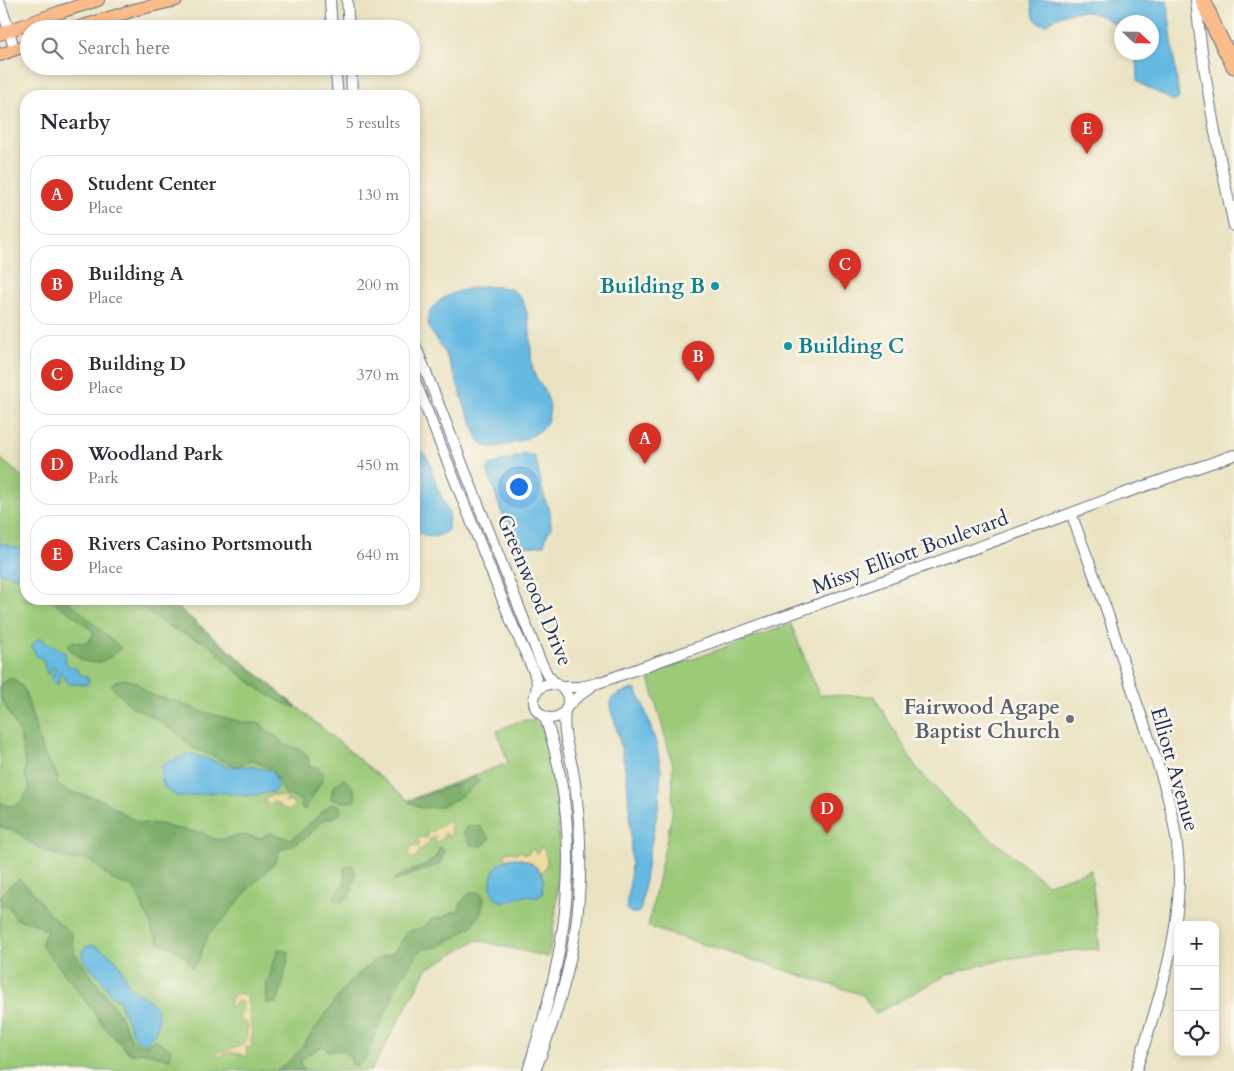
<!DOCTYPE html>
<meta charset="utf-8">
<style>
:root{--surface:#fff;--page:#f2f2f3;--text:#2b2b33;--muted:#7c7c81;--line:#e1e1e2;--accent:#d93025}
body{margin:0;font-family:Cardo,serif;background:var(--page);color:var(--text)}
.controls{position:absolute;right:15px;bottom:15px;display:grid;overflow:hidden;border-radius:10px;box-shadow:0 2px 8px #0003}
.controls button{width:45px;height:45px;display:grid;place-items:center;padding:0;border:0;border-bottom:1px solid var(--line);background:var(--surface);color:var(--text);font:25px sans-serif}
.compass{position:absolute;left:1114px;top:15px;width:45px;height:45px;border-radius:50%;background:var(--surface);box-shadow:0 2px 8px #0003;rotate:112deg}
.you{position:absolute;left:518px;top:486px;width:18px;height:18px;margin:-12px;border:4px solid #fff;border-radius:50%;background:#1a73e8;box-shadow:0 0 0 8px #1a73e833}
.badge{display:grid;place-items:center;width:32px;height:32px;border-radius:50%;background:var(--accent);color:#fff;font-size:16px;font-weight:700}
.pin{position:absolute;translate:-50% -41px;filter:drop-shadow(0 1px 2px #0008)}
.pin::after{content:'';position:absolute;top:26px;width:18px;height:15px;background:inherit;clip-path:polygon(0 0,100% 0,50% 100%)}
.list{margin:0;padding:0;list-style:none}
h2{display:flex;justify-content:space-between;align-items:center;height:65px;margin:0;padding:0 20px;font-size:21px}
h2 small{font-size:16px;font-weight:400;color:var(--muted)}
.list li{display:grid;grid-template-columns:32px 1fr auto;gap:15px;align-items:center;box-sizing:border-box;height:80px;margin:0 10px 10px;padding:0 10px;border:1px solid var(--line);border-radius:20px}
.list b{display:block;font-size:19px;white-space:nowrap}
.list p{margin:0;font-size:16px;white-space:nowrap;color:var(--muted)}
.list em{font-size:16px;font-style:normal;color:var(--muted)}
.icon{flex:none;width:28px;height:28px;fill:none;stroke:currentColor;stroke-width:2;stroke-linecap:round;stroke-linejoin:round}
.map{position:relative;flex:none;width:1234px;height:1071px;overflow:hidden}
.search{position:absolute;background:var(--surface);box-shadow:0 2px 8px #0003;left:20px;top:20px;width:400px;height:55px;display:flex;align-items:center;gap:12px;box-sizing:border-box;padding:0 18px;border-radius:28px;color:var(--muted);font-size:19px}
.panel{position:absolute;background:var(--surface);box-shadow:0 2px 8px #0003;left:20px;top:90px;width:400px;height:515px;border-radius:20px}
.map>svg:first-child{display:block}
.green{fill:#9cca79;stroke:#5c7c6c}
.forest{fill:#7dae69;stroke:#4c6e64}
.sand{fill:#eeda9e;stroke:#84847e}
.water{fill:#66bae2;stroke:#4074a0}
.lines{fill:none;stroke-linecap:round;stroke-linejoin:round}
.minor-casing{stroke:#636e81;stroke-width:12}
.major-casing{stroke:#636e81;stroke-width:14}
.highway-casing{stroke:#636e81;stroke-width:17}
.minor{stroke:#fff;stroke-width:10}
.major{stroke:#fabc8b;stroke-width:12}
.highway{stroke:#fabc8b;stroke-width:15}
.culture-dot{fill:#0f9aa8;stroke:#fbf7ec;stroke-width:2}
.worship-dot{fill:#6b7280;stroke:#fbf7ec;stroke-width:2}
.labels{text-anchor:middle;stroke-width:5;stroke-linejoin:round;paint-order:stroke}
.culture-label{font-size:21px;font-weight:bold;fill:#0d838f;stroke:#fbf7ec;text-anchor:end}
.street-label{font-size:21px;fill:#1b2f5e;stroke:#fbf7ec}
.worship-label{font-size:21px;font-weight:bold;fill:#5b616d;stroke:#fbf7ec;text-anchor:end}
</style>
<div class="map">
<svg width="1234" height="1071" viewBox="0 0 1234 1071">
<rect width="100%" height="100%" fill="#fbf7ec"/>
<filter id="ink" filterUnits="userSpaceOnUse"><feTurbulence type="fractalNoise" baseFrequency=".02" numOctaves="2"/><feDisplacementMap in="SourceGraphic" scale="10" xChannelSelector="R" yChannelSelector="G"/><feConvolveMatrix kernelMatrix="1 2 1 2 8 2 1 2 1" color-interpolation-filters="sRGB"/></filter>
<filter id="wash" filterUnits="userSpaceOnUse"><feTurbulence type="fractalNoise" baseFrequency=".0096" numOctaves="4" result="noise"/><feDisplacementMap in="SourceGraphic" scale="20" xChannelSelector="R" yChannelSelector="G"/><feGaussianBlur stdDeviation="1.12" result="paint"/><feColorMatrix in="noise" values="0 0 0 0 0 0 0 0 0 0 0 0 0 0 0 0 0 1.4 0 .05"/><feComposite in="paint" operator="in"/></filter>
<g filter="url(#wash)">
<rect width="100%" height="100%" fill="#eae3c3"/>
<!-- green -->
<path class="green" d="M0,458L26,480V599H168L408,800L508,763L497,731C509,726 528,713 540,725C546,732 547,749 549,758C563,824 562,891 548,957L477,940L427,969L371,1071H0Z
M791,624L819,695L874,696L916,767L956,810L1047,884L1091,870L1100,949L1077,950L1004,959L947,975L875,1014L863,995L648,927L672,814L673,765L648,675Z"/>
<!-- forest -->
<path class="forest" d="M49,599H66L121,648C110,659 97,667 82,660C77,657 71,650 67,646L73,641L79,643H88L94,633L74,615L63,609Z
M135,599H168L297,708C269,699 248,682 226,662C221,657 216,650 210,645C204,641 195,639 189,636C171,628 146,615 135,599Z
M12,678L24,688L41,746L46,757L58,776L57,785L67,791L103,800L127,816L140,823L162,824L172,828L204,833L211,838L220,840L229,838L238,835L261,838L270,833L291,839C306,829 317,816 331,804L339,805L341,811C337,819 332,817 324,820C319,822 315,830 310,834C301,842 290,846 279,851L276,861L264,874L250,887L224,919L209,933L204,945L199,960L192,968L186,957L173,948L160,943L152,930L150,921L144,911L141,901L134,888L113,880L104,873L98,866L81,857L75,861C57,856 44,851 27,841C24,839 22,835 19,833C13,830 6,830 0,826V803L9,806L18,805L30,789L25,778V762L20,734L0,696V684Z
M123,679L136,682L146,691L154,696L174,701L200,711L245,723H261L267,732L276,736L283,744L302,750L308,758L310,767H318L324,776L306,809H301V800L285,794L272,769L253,761L236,766L193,748L176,732L153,717L131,706L111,686L114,682Z
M476,777L479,780L478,783L457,799L439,807L422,808L409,802L421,797Z
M343,779C352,785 357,789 355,801L345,802L331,799L333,787Z
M468,826H480L490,839L482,846L471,845L464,833Z
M440,847L445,851L439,864L395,881V878L414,869L425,865L435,858Z
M352,865L356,873L351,893L341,903L333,898L344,884V868Z
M19,879L31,890L48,913L72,934L74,952L119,1014L131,1038L138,1044L146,1045L155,1040L171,1049L170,1059L142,1052L130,1054L104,1027L80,993L41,944L47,931L35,924L16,919L9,907L0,905C0,890 8,887 19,879Z
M480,892L484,898L481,912L472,926L456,937L438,947L421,949L399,981L364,1060L356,1066L353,1065L349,1056L343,1050L329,1052L323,1046L307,1055L301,1060V1065L305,1071H277L289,1061L299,1051L348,983L363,971L373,961L394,952L408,931L423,928L431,919L442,918L452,912L459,911L461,903L468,894Z
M278,949L289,952L283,983L277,1003H266L267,983Z"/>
<!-- sand -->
<path class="sand" d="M274,795L287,797L288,799L285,802L290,801L294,803V807C287,814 281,805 274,802L267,804L265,803V799L266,797Z
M448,822L451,825V834L450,836L448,837L447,833H445L442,839L437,842H434L436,837L434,836L430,839L428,845H425L423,849H420L418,854L414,858H411L408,854L411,847L413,846L418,847L420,843L417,841L421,837L427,838L428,836L427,831L433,832L436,828L440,827L443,823Z
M542,847L545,851V854C548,860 548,867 541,872C532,861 519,855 505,860L506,851L516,853L521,851L525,854L529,853L532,849L534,850L536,854L538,853L540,848Z
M238,993C241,994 244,994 246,997C248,1000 252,1025 251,1030L253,1033L250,1041L252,1045V1048L246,1047L247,1057C238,1054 228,1048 221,1057L215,1054L217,1052L225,1051L243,1045L246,1040L248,1025C246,1021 242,1022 239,1018L243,1008L242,1003L239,1001L235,1003L232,1008C226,1002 232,996 238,993Z"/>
<!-- water -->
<path class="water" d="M1031,0H1167L1179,98L1177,100H1172L1141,84L1137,80L1138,72L1134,53L1152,52V22H1122L1121,29C1097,9 1071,4 1046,25C1032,23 1032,11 1031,0Z
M484,286C492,287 501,286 510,289C534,299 529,343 532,365C534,378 544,387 548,399C550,405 550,409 549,414C548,417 548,419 547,422C541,436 509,446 494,447C478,449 476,434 472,422C469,415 465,408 463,401C458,384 452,367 444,351C439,342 429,332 428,322C427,315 431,310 435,305C448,292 466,289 484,286Z
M419,448L424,453L430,463L436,485L449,513L448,530C438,538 428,539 417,531L416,524V503L414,484V452Z
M526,454L535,456L545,500L550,511L551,527L546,537L544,545C536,546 524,548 517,542C506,532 492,484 487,469L490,465Z
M0,542L3,544L26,550V578L0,573Z
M38,639H43L47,644L56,647L60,650L64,651L66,657L65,660L67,664L70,667H74L77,669L79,674L87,677L89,681L87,684H69L61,672L59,675V683L56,684L51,679L55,670V667H52L50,674H47L44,665V660C37,658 34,654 32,646L34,643Z
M635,689L637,692L643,704L656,743L661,770L659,803L649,854L641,908L639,912C634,914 629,914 627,908C625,903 629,895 629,889C632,866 631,843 630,821C629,789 624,757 616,726C614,718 608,708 611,700C615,693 627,691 635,689Z
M189,753L196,755L231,767L248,766L270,770C275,775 277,781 277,788L273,792L248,796L216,792L185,797L176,796L165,788L162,781L161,775L162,766L164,764L168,761H173Z
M514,858C529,860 541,867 544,882L542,886L543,894C536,900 532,896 524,896C518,896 512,902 505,902C488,901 487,874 499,864C503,861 510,859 514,858Z
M93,945C105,951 116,957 122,969C125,975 126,982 130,987C136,994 146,996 152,1003C164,1015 158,1035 145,1043L137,1040L132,1032L118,999L110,994L102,980L84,961L82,954L85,947Z"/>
</g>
<g filter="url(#ink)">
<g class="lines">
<defs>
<path id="minor" d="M330,0L332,29
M347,0L349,29
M1196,0C1203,76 1218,152 1234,226
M0,4L9,30L14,49
M335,66L338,96
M351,66L352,96
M414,342L540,660L547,674L556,684
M414,378L511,621L534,672L537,683L536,692
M1071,513C1084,549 1098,585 1110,620C1119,648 1127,676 1137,703C1156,760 1179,815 1179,876C1179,943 1156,1008 1136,1071
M534 701a17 17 0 1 1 34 0a17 17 0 1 1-34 0Z
M562,687H580L598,683L1045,523L1122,494L1234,455
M567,707L576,698L591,687
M528,1071C540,1030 553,988 560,946C570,890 571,831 560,775C556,755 552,735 544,716
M535,1071C554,1022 571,971 577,918C581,885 581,852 579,820C577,803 576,787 573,771C569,750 562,733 565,711"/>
<path id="major" d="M74,29L134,10L176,0
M0,34L60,12L98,0
M0,55L29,44"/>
<path id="highway" d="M1203,0L1216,31L1234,66"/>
</defs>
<!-- minor casing -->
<use href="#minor" class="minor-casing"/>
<!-- major casing -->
<use href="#major" class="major-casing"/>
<!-- highway casing -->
<use href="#highway" class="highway-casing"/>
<!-- minor -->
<use href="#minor" class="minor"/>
<!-- major -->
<use href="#major" class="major"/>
<!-- highway -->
<use href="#highway" class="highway"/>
</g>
</g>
<!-- markers -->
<g class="culture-dot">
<circle cx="715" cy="286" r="5"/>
<circle cx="788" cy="346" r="5"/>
</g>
<circle class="worship-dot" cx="1070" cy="719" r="5"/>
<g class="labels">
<!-- culture labels -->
<g class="culture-label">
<text x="705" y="293">Building B</text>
<text x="798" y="353" text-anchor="start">Building C</text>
</g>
<!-- street labels -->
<g class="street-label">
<text transform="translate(910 552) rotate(-20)" y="7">Missy Elliott Boulevard</text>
<text transform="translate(535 590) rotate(67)" y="7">Greenwood Drive</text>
<text transform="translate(1175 769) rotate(74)" y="7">Elliott Avenue</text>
</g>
<!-- worship labels -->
<g class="worship-label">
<text x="1060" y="714">Fairwood Agape<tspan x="1060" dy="24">Baptist Church</tspan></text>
</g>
</g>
</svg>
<div class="controls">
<button>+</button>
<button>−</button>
<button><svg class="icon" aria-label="locate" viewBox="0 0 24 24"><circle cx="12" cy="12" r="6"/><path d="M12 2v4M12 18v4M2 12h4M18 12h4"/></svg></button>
</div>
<svg class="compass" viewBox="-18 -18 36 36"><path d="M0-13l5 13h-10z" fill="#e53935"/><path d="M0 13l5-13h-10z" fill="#7c7c81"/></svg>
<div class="you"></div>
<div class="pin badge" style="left:645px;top:464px">A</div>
<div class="pin badge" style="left:698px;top:382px">B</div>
<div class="pin badge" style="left:845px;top:290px">C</div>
<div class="pin badge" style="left:827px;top:834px">D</div>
<div class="pin badge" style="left:1087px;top:154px">E</div>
<div class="search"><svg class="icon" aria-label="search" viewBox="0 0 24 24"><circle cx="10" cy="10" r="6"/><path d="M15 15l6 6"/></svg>Search here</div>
<section class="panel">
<h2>Nearby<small>5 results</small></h2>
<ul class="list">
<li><span class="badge">A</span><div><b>Student Center</b><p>Place</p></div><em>130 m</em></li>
<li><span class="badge">B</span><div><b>Building A</b><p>Place</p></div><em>200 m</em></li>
<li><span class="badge">C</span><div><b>Building D</b><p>Place</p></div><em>370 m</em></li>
<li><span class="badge">D</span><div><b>Woodland Park</b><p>Park</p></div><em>450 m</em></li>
<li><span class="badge">E</span><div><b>Rivers Casino Portsmouth</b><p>Place</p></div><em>640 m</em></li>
</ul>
</section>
</div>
